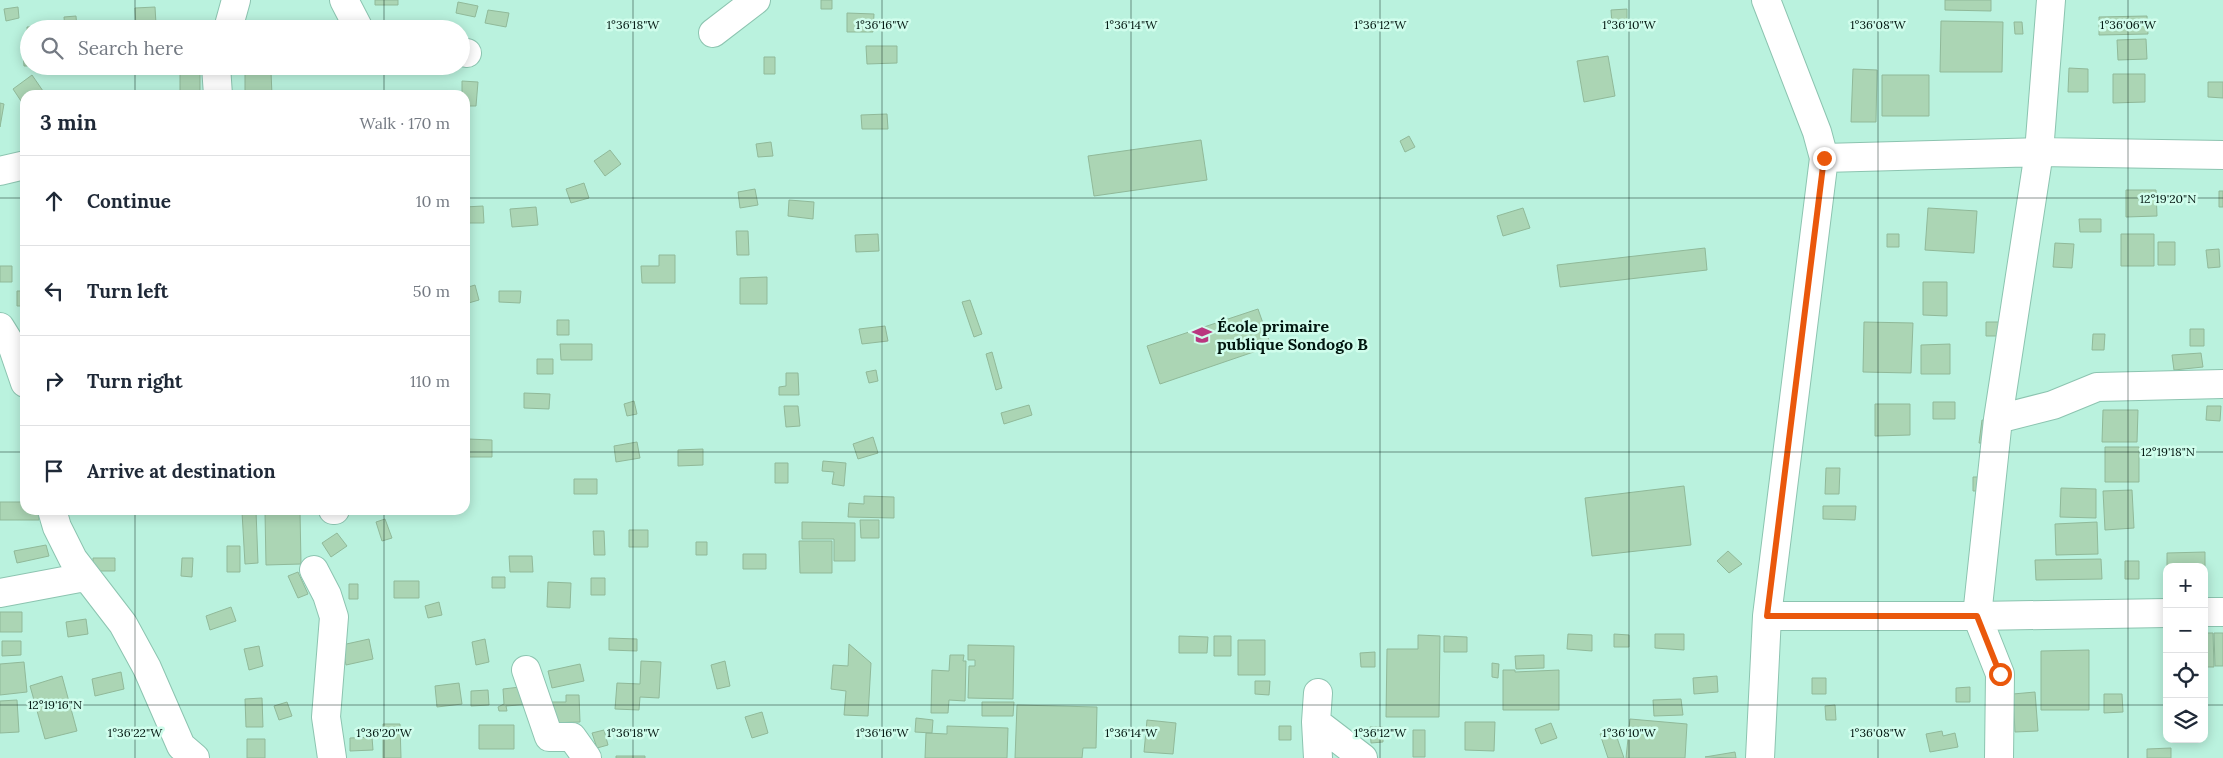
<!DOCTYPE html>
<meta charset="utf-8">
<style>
:root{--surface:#fff;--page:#f2f2f3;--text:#1f2937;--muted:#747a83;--line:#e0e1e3}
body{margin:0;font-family:Lora,serif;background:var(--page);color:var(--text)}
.controls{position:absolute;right:15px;bottom:15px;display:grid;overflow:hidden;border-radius:10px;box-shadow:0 2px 12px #0003}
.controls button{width:45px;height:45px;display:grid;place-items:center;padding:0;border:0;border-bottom:1px solid var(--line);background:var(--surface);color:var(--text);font:25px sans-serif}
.stop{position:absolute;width:15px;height:15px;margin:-11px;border:4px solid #ea580c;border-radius:50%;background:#fff}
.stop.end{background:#ea580c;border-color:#fff;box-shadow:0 1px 5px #0008}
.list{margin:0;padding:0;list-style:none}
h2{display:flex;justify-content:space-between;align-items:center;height:65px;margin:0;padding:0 20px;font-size:21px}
h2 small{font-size:16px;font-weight:400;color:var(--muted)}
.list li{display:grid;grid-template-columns:32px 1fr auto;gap:15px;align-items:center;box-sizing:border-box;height:90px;padding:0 20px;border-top:1px solid var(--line)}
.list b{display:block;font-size:19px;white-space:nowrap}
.list em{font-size:16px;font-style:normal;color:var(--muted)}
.icon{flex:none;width:28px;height:28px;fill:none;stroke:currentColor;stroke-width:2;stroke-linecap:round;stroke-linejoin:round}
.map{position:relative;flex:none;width:2223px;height:758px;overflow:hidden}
.search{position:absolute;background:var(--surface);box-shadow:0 2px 12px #0003;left:20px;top:20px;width:450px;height:55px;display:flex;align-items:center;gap:12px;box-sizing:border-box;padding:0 18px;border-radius:28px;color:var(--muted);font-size:19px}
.panel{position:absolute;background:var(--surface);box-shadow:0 2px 12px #0003;left:20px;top:90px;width:450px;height:425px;border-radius:15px}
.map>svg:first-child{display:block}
.building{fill:#abd5b4;stroke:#90b999}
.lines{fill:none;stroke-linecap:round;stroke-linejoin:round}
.minor-casing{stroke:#8cc4b0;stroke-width:30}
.minor{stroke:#fff;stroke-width:28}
.route{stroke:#ea580c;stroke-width:6}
.ticks{fill:none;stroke:#01150f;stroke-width:1;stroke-opacity:0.45}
.labels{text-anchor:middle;stroke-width:5;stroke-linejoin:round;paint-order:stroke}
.poi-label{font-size:16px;font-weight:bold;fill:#01150f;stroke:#d0fdec;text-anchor:start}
.ticks-label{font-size:12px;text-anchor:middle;fill:#01150f;stroke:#d0fdec;stroke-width:5;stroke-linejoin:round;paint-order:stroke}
</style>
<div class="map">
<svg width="2223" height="758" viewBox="0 0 2223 758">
<rect width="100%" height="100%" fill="#baf2de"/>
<!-- building -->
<path class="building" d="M375,0H398V5H375Z
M821,0H832V9H821Z
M1945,0H1991V11L1945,10Z
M458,2L478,6L475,17L456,13Z
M18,7L19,18L6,21L4,9Z
M155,7L156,24L136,26L135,8Z
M1627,9V24H1612L1611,10Z
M488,10L509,13L506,27L485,23Z
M847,13L874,14L873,32H847Z
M76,16L77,29H65L64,17Z
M2147,16L2148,34L2099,35V17Z
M1941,21L2003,22L2002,72H1940Z
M2014,22H2022L2023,34H2015Z
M61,26V29H29V66H24L23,49H28L27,27Z
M2146,39L2147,59L2118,60L2117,40Z
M866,46H897V63L867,64Z
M1608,56L1615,96L1584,102L1577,61Z
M764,57H775V74H764Z
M2069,68L2088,69V92H2068Z
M1853,69L1877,70L1876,122H1851Z
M271,72L272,95H245V73Z
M180,73H200V93L180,94Z
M2113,74H2145V102L2113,103Z
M32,75L43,91L36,95H25L23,104L13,89Z
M1882,75H1929V116H1882Z
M462,81L478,82L476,106H465V95H462Z
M2208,82H2223V98L2208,97Z
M0,103L4,104L0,127Z
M887,114L888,129H862L861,115Z
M1409,136L1415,147L1405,152L1400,141Z
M1201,140L1207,180L1094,196L1088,156Z
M771,142L773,156L758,157L756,144Z
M610,150L621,164L605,176L594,161Z
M584,183L589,198L571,203L566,189Z
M755,189L758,205L740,208L738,192Z
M2126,190H2156L2157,216L2126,217Z
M2219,191H2223V207H2219Z
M789,200L814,202L813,219L788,216Z
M483,206L484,223H465V207Z
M536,207L538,225L512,227L510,209Z
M1523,208L1530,228L1503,236L1497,216Z
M1928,208L1977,211L1974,253L1925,250Z
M2079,219H2101V232H2080Z
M736,231H748L749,255H737Z
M878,234L879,251L856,252L855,235Z
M1887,234H1899V247H1887Z
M2121,234H2154V266H2121Z
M2158,242H2175V265H2158Z
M2055,243L2074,244L2072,268L2053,267Z
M1705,248L1707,270L1560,287L1557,265Z
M2219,249L2220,267L2208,268L2206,250Z
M659,255H675V283H642L641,266H659Z
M0,266H12V282H0Z
M767,277V304H740V278Z
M1923,282H1947V316L1923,315Z
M475,285L479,300L465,304V288Z
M17,291H25V306H17Z
M499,291H521L520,303L499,302Z
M970,300L982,334L974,337L962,302Z
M1258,309L1271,346L1160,384L1147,346Z
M557,320H569V335H557Z
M1864,322L1913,323L1911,373L1863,372Z
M1986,322H2002V336H1986Z
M885,326L888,341L862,344L859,329Z
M2190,329H2204V346H2190Z
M2093,334H2105L2104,350H2092Z
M560,344H592V360H561Z
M1950,344V374H1921V345Z
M992,352L1002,388L996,390L986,354Z
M2201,353L2203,367L2174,370L2172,355Z
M537,359H553V374H537Z
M876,370L878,381L869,383L866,372Z
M786,373H798L799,395H779V387L786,386Z
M524,393L550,394L549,409L524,408Z
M634,401L637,414L627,416L624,404Z
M1933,402H1955V419H1933Z
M1875,404H1910V435L1875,436Z
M1029,405L1032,415L1004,424L1001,413Z
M784,406H798L800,426L786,427Z
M2207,406H2221L2220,421L2206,420Z
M2103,410H2138L2137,442H2102Z
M1982,420L1994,421L1992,444L1979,443Z
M873,437L878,453L858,459L853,444Z
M468,439L492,440V457H468Z
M637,442L640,458L616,462L614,446Z
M2105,447H2139V482H2105Z
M703,449V465L678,466V450Z
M823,461L846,463L844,486L832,484L834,472L822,471Z
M775,463H788V483H775Z
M1826,468H1840L1839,494H1825Z
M23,471H25V494H22Z
M1973,477H1987V491H1973Z
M574,479H597V494H574Z
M1684,486L1691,545L1592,556L1585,498Z
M2061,488L2096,489V518L2060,517Z
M2132,490L2134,528L2105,530L2103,491Z
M864,496L894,497V518L848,517L849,503L864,504Z
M0,502H25V510H39V520H0Z
M1823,506H1856L1855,520L1823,519Z
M256,511L258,563L245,564L242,512Z
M265,512H300L301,564L266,565Z
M385,519L392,538L382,541L376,522Z
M860,520H879V538H861Z
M802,522L855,523V561H834V539H802Z
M2097,522L2098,554L2056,555L2055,524Z
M629,530H648V547H629Z
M593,531H604L605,555H594Z
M337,533L347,546L331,557L322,543Z
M799,541H832V573H800Z
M696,542H707V555H696Z
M46,545L49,556L17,563L14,551Z
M227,546H240V572H227Z
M1728,551L1742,564L1729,573L1717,561Z
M2205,552V570L2204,567H2167V553Z
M743,554H766V569H743Z
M509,556H532L533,572H510Z
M93,558H115V571H93Z
M182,558H193L192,577L181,576Z
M2101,559L2102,579L2036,580L2035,560Z
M2125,561H2139V579H2125Z
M298,572L308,594L298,598L288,576Z
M492,577H505V588H492Z
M591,578H605V595H591Z
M394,581H419V598H394Z
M548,582L571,583L570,608L547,607Z
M349,584H358V599H349Z
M439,602L442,615L428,618L425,606Z
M231,607L236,621L210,630L206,616Z
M0,612H22V632H0Z
M86,619L88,634L68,637L66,622Z
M2204,633H2213L2214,667H2204Z
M2214,633H2223V666H2215Z
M1568,634L1592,635V651L1567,649Z
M1614,634L1629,635V647H1614Z
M1655,634H1684V650L1655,648Z
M1418,635L1440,636L1439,717H1386L1387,649H1418Z
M1179,636L1208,637L1207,653H1179Z
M1214,636H1231V656H1214Z
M1444,636L1467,637V652H1444Z
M609,638L637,639V651L609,650Z
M369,639L373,659L346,665L342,645Z
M485,639L489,662L476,665L472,642Z
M1238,640H1265V675H1238Z
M2,641H21V655L2,656Z
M849,644L871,663L868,716L844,715L846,691L831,689L833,665L848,666Z
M968,645L1014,646L1013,699L968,698L969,666H975V660H968Z
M259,646L263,666L249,670L244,649Z
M2089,650V710H2041V651Z
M1375,652V667H1361L1360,653Z
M950,655H964L963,661H966L965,701L949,700L948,713H931L932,670L949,671Z
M1544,655V668L1516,669L1515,656Z
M641,661L661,662L659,698L640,697L639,710L615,709L617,683L640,684Z
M725,661L730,686L717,689L711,665Z
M24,662L27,692L0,695V664Z
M1492,663L1499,664L1498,678L1492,677Z
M580,664L584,681L552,688L548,671Z
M1503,670H1515V672L1559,670V710H1503Z
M121,672L124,689L95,696L92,679Z
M62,676L77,731L45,739L30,686Z
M1717,676L1718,692L1694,694L1693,678Z
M1812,678H1826V694H1812Z
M1255,681H1270L1269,695L1255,694Z
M459,683L462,704L437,707L435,686Z
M529,686L531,704L506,706L507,711H499L498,707L504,704L503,689Z
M1970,687V702H1956V688Z
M488,690L489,705L471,706V691Z
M2035,692L2038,731L2015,732L2013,694Z
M2104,694H2122L2123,712L2104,713Z
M566,695H579L580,722L549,723V702H566Z
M262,698L263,727H246L245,699Z
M1681,699L1683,715L1654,716L1653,700Z
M17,700L19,732L0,733V701Z
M287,702L292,716L279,720L274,706Z
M982,702H1014L1013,716H982Z
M1017,705L1097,707L1096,748H1083L1082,758H1015Z
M1835,705L1836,720H1826L1825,706Z
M762,712L768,733L752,738L745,717Z
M916,718L933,720L932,733L915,732Z
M1630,719L1687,724L1685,758H1626Z
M1147,720L1176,723L1173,754L1144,752Z
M1465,722H1495L1494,751L1465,750Z
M1551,723L1557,738L1541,744L1535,729Z
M383,724H400L401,758H383Z
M479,725H514V749H479Z
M947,726L1008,728L1007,758H925L926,733L947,734Z
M1279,726H1291V740H1279Z
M1370,727H1383V742L1371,743Z
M1614,729L1624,758H1608L1600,734Z
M604,730L608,745L597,748L592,733Z
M1413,730H1425V757H1413Z
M1942,731L1943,736L1955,733L1958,747L1930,752L1926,734Z
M372,737L373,750L350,751V738Z
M247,739H265V758H247Z
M2171,748V758H2147V749Z
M1735,752L1736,758L1705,757Z
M616,756H645V758H616Z"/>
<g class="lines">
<defs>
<path id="minor" d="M344,0L359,29
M2051,0L2039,152L1998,419L1977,616L2167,613
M228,29L236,0
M713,33L756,0
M461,52L467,53
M216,66L218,95
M1824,158L2039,152L2223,155
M0,171L25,165
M0,327L13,348L25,383
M1998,419L2053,405L2097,387L2223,384
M52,510L57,527L73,559L123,624L147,668L181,746L195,758
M333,510H335
M314,570L327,595L334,617L326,717L332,758
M0,593L85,577
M2204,612H2223
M1767,616H1977L2000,674L1999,758
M526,670L549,737H572L587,758
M1316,722L1363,758
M1318,758L1316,722L1318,693
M1760,758L1767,616L1824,158L1817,132L1766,0"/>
</defs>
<!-- minor casing -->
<use href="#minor" class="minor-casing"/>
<!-- minor -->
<use href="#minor" class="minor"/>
</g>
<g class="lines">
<!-- route -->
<path class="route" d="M1824,158L1767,616H1977L2000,674"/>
</g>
<!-- ticks -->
<path class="ticks" d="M135,0V29M384,0V29M633,0V758M882,0V758M1131,0V758M1380,0V758M1629,0V758M1878,0V758M2128,0V758M135,66V95M384,66V95M0,198H25M465,198H2223M0,452H25M465,452H2223M135,510V758M384,510V758M0,705H2167M2204,705H2223"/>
<!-- icons -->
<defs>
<symbol id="school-bare" viewBox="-9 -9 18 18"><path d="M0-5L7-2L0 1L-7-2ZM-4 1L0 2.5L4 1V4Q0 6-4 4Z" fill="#b9377f" stroke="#d0fdec" stroke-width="2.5" paint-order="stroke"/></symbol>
</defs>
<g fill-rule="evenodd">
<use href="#school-bare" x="1188" y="321" width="28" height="28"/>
</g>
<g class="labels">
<!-- poi labels -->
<g class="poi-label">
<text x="1217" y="332">École primaire<tspan x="1217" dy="18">publique Sondogo B</tspan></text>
</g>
</g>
<g class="ticks-label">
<text x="633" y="29">1°36'18"W</text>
<text x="882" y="29">1°36'16"W</text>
<text x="1131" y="29">1°36'14"W</text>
<text x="1380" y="29">1°36'12"W</text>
<text x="1629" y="29">1°36'10"W</text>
<text x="1878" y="29">1°36'08"W</text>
<text x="2128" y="29">1°36'06"W</text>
<text x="2168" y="203">12°19'20"N</text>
<text x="2168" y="456">12°19'18"N</text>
<text x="55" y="709">12°19'16"N</text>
<text x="135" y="737">1°36'22"W</text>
<text x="384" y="737">1°36'20"W</text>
<text x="633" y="737">1°36'18"W</text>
<text x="882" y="737">1°36'16"W</text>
<text x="1131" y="737">1°36'14"W</text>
<text x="1380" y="737">1°36'12"W</text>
<text x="1629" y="737">1°36'10"W</text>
<text x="1878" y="737">1°36'08"W</text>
</g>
</svg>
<div class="controls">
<button>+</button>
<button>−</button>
<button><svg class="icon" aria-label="locate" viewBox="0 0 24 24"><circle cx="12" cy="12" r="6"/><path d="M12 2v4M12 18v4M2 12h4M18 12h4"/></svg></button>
<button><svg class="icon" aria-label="layers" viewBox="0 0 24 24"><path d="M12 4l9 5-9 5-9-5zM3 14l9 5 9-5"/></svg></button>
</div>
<div class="stop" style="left:2000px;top:674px"></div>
<div class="stop end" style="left:1824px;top:158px"></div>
<div class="search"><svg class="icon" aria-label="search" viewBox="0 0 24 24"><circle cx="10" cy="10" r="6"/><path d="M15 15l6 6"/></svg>Search here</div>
<section class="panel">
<h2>3 min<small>Walk · 170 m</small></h2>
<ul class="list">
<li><svg class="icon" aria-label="ahead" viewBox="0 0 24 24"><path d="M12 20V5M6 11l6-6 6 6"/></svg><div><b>Continue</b></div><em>10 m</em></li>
<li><svg class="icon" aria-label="left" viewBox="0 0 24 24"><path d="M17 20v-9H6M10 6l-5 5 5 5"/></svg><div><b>Turn left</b></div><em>50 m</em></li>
<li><svg class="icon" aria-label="right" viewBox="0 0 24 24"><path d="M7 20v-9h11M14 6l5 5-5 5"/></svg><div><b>Turn right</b></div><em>110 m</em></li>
<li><svg class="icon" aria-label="arrive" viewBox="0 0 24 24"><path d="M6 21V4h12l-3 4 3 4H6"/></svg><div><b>Arrive at destination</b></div></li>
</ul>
</section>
</div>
